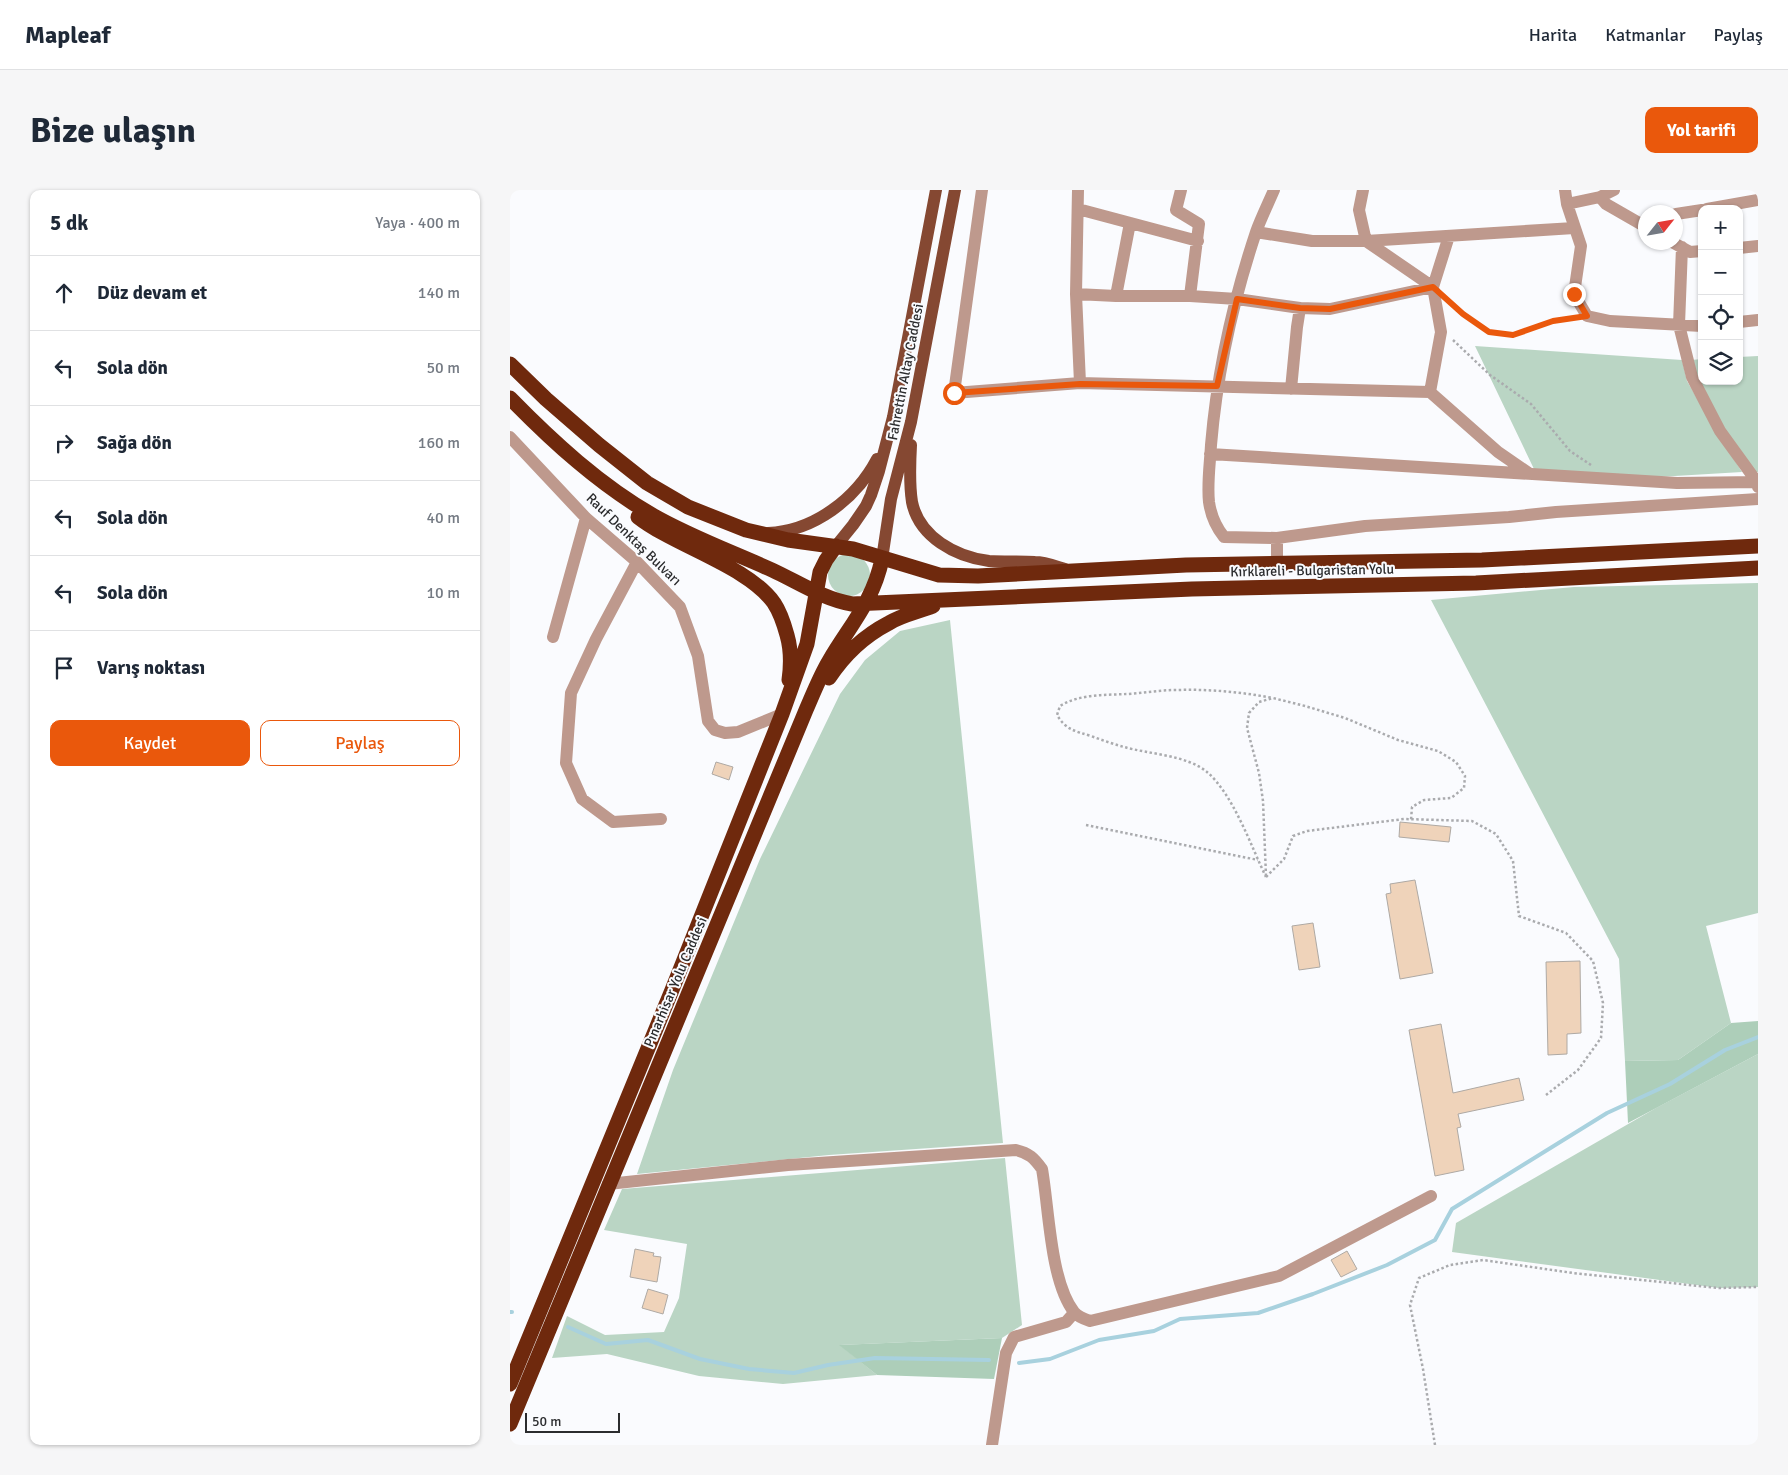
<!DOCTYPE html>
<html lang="tr">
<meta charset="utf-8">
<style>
:root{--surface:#fff;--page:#f6f6f7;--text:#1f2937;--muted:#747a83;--line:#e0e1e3;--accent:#ea580c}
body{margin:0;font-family:Signika,sans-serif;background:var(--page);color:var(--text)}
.controls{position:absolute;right:15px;top:15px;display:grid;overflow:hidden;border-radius:10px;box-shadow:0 1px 4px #0004}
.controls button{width:45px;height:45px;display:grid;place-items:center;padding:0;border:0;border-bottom:1px solid var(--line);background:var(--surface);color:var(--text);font:25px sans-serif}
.compass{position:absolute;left:1128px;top:15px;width:45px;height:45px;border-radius:50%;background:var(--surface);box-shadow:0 1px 4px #0004;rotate:59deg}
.scale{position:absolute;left:15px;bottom:12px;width:95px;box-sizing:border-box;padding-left:5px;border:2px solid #2b2c2e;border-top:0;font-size:14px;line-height:18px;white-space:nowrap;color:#2b2c2e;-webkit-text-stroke:4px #fafbfe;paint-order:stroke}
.stop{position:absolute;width:15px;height:15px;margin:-11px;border:4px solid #ea580c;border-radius:50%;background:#fff}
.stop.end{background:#ea580c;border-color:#fff;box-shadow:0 1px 5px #0008}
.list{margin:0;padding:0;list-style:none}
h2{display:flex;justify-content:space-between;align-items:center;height:65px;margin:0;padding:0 20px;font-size:21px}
h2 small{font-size:16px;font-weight:400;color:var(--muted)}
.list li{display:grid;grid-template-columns:32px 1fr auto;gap:15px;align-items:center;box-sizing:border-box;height:75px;padding:0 20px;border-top:1px solid var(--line)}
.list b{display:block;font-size:19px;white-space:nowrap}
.list em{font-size:16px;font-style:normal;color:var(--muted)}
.actions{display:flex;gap:10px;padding:15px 20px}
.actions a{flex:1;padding:11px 0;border:1px solid var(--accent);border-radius:10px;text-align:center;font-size:18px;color:var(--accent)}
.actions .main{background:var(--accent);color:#fff}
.icon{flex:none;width:28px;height:28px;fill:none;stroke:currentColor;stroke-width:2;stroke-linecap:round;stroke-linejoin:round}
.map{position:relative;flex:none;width:1248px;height:1255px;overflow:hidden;border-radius:10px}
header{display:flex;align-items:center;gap:30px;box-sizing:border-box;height:70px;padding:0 25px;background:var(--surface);border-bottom:1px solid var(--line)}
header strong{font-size:24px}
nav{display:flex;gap:28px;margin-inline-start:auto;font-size:18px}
.intro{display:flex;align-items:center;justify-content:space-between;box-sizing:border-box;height:120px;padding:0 30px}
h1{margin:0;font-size:35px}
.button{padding:12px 22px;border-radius:10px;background:var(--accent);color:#fff;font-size:18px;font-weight:700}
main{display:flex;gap:30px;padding:0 30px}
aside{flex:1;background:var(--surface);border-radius:10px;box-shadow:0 1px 4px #0004}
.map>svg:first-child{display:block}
.green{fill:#bad5c4}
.forest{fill:#adceb9}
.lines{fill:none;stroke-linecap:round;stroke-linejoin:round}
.stream{stroke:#a8d1de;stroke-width:4}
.building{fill:#efd3ba;stroke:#aea9a4}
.path{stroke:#aaabae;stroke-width:2.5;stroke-dasharray:2.5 2.5;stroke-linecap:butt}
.minor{stroke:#be998d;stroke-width:12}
.major{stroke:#854832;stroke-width:12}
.highway{stroke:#6f290d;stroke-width:15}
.route{stroke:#ea580c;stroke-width:6}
.labels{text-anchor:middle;stroke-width:4;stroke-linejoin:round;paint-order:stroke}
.street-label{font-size:14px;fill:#2b2c2e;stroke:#fafbfe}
</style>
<header>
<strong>Mapleaf</strong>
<nav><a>Harita</a><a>Katmanlar</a><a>Paylaş</a></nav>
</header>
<div class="intro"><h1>Bize ulaşın</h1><a class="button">Yol tarifi</a></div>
<main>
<aside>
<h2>5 dk<small>Yaya · 400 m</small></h2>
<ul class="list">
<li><svg class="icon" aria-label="ahead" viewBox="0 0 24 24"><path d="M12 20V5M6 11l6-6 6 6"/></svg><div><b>Düz devam et</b></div><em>140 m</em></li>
<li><svg class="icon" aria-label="left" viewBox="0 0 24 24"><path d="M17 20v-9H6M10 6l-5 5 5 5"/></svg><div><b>Sola dön</b></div><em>50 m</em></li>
<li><svg class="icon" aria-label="right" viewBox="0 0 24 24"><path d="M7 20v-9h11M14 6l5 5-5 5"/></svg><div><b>Sağa dön</b></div><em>160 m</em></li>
<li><svg class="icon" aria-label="left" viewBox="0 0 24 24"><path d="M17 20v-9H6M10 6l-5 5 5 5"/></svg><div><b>Sola dön</b></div><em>40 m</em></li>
<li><svg class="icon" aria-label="left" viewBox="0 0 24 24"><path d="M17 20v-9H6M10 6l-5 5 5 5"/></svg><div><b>Sola dön</b></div><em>10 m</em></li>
<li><svg class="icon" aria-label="arrive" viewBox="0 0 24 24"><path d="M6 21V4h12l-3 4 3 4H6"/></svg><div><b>Varış noktası</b></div></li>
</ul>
<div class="actions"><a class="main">Kaydet</a><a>Paylaş</a></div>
</aside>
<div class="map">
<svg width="1248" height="1255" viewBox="0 0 1248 1255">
<rect width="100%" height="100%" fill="#fafbfe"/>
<!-- green -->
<path class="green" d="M965,156L1172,170L1177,191L1207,243L1232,282L1148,287L1024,279Z
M1248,166V282H1244C1219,248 1192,212 1181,170L1192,169V191H1229V167Z
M318 385a21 21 0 1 1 42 0a21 21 0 1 1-42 0Z
M1248,393V723L1196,736L1221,833L1168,870L1115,871L1109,769L921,410L1064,397Z
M440,430L493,953L319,965L127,984L163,880L250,669L330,504L355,470L390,441Z
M1248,864V1097L1209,1098L942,1062L946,1033L1146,918Z
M495,968L512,1135L492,1148L330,1155L367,1185L273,1194L189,1186L97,1164L42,1168L57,1126L95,1145L154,1142L169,1108L177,1054L94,1040L112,999Z"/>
<!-- forest -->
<path class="forest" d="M1248,831V864L1118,933L1115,871L1168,870L1221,833Z
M492,1148L484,1189L367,1185L329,1155Z"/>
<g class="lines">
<!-- stream -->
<path class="stream" d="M0,1122H2
M58,1137L96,1154L138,1150L190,1169L239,1179L284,1183L318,1175L365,1168L479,1170
M509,1173L540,1169L589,1150L644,1141L670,1129L748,1123L803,1104L877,1075L925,1050L942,1019L1097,923L1160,894L1215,860L1248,847"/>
</g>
<!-- building -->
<path class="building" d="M206,572L223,577L219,590L202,584Z
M890,632L941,637L939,652L889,647Z
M905,690L923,783L890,789L876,704L881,703L880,694Z
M803,733L810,777L789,780L782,736Z
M1070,771L1071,843L1057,844V864L1038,865L1036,772Z
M931,834L943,903L1009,888L1014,910L948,924L951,937L947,938L954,980L925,986L899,840Z
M125,1059L144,1063L143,1066L151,1067L147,1092L120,1087Z
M837,1061L847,1079L831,1087L821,1070Z
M138,1099L158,1105L153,1124L132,1118Z"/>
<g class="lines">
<!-- path -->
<path class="path" d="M937,110L979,142L1003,145L1043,131L1065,128
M943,150L980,185L1021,214L1060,261L1081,275
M576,635L748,670
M756,686L753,611L749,583L737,538L739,523L749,512L763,508L795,516L835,528L888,550L928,561L946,572L955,586L954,598L941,608L914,610L902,617L901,630
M756,687L774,669L783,646L797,641L894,629L962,631L986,644L1003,671L1009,726L1056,743L1083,771L1093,813L1091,848L1068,880L1036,905
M756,687C741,656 723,604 697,582C677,565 638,564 614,557C603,554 592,550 581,546C565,541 556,540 547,525L550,516C569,504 595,505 617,504C634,503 650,500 667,500C699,499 731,502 763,508
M925,1255L913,1179L900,1115L909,1088L940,1075L973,1070L1063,1083L1209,1098L1248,1097"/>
<!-- minor -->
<path class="minor" d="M472,0L444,203L570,193L920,202
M568,0L566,104L570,193
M671,0L666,20L689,34L680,106
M764,0C758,14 751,28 746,42C723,111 707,183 701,255C700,274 697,294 699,312C701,326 706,337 714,347L767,348V374
M853,0L849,20L856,51L923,97L931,142L920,202L988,262L1020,284
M1055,0L1057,14L1071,56L1064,104L1077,126L1100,131L1192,136
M1090,7L1096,14L1136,37
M1057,14L1090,7L1104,0
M568,19L688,51
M1197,19L1248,10
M1166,24L1192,20
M746,42L802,51H856L1064,38
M1162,52L1180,62L1192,61
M1172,57L1169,135L1182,187L1210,241L1247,292L1248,297
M1229,58L1248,56
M566,104L606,106H680L727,109L790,118L820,119L923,97L939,46
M606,106L620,33
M1229,132L1248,130
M781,199L787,137L790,118
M0,247L76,328L127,372L170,417L188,466L198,531L205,540L215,543L228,542L272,524
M700,264L1167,293L1248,292
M767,348L855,336L999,327L1046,322L1248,309
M127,372L86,449L61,503L56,573L72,609L103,632L151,629
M43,447L76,328
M98,994L278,975L506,960C519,963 524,968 532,979C539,1018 540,1091 564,1122C568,1127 574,1129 580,1131L769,1086L921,1006
M482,1255L496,1163L504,1147L556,1132L564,1123"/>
<!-- major -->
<path class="major" d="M401,255C400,273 399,293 402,312C409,347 446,367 479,371C494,372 509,371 525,372C535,372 545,376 555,379
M258,343C304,341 346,309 367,269
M326,356L343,335L356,316L361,305L369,281L383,227L426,0
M372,369L381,309L401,232L445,0"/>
<!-- highway -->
<path class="highway" d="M0,174L36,209L89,255L137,293L178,317L236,340L278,350L343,359L429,385L468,386L676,375L972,370L1248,356
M0,208C43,252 90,295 144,326C181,347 222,362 262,380C288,392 313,409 342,414L682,399L966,393L1248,378
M128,327C165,356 238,376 264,413C270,422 274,434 277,445C281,459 281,476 279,490
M319,488C334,465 354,446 379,433C392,425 408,422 423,416
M0,1194L162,800L272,524L297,454L310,382L316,370L326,356
M0,1234L296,520C303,504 310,486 319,471C340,435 363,412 372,369"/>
</g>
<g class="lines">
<!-- route -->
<path class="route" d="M444,203L570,194L707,196L727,109L790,118L820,119L923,97L953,124L979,142L1003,145L1043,131L1077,126L1064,104"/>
</g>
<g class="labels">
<!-- street labels -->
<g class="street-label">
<text transform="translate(395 182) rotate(-79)" y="5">Fahrettin Altay Caddesi</text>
<text transform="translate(124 349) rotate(44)" y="5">Rauf Denktaş Bulvarı</text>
<text transform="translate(802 380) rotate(-1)" y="5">Kırklareli - Bulgaristan Yolu</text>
<text transform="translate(165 792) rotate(-67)" y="5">Pınarhisar Yolu Caddesi</text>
</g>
</g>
</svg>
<div class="controls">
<button>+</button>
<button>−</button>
<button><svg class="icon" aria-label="locate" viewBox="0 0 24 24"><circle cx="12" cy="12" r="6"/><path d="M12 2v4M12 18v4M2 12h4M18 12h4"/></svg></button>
<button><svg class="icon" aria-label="layers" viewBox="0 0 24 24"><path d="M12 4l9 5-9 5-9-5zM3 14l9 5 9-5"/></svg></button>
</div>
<svg class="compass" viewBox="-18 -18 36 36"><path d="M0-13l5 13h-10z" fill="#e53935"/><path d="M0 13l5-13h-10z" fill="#747a83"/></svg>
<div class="scale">50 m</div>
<div class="stop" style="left:444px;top:203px"></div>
<div class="stop end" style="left:1064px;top:104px"></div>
</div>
</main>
